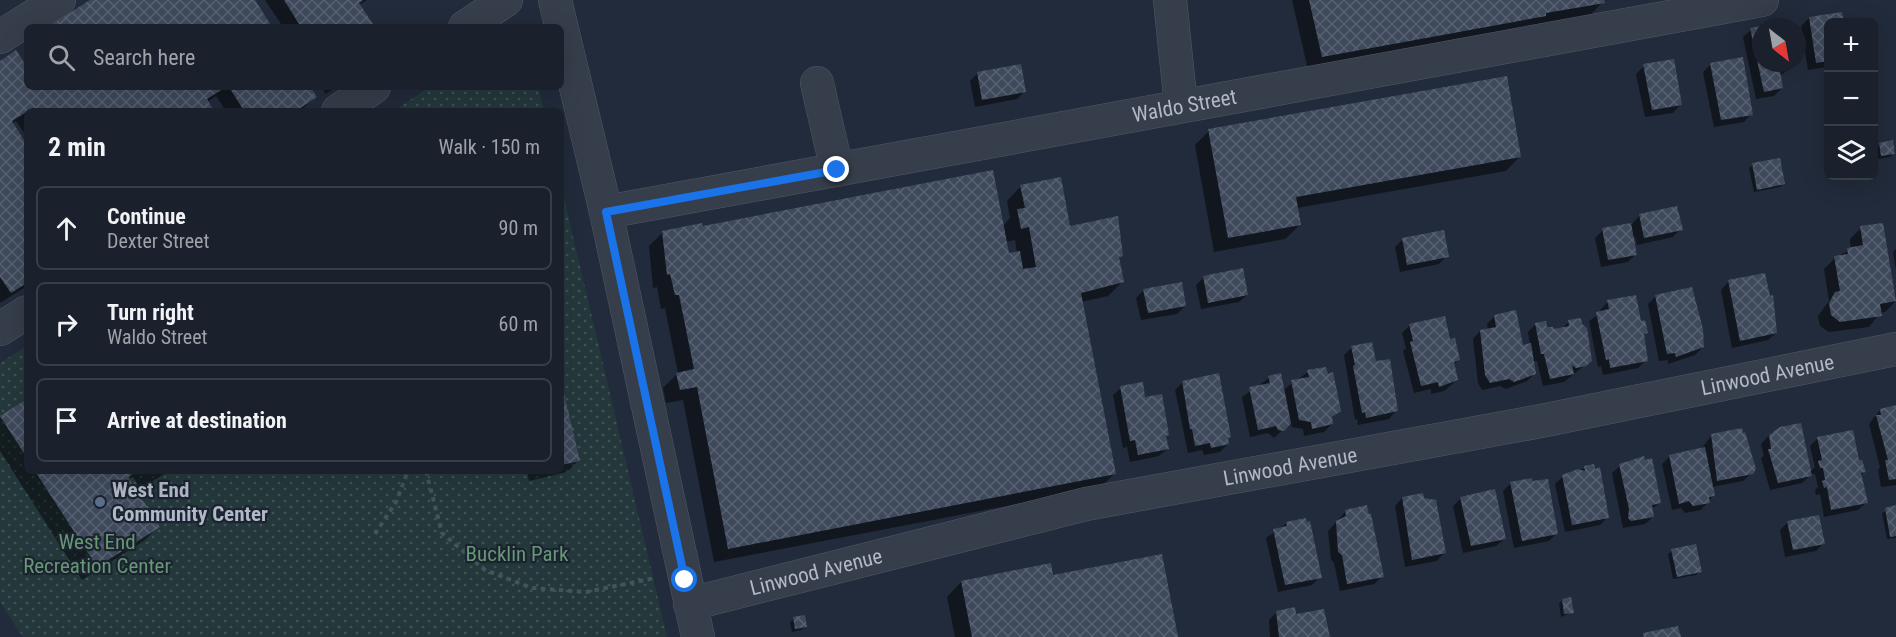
<!DOCTYPE html>
<meta charset="utf-8">
<style>
:root{--surface:#1a202c;--page:#272d38;--text:#f1f3f6;--muted:#9fa3a9;--line:#383e48}
body{margin:0;font-family:"Roboto Condensed",sans-serif;background:var(--page);color:var(--text)}
.controls{position:absolute;right:18px;top:18px;display:grid;overflow:hidden;border-radius:9px;box-shadow:0 6px 24px #0002}
.controls button{width:54px;height:54px;display:grid;place-items:center;padding:0;border:0;border-bottom:2px solid var(--line);background:var(--surface);color:var(--text);font:30px sans-serif}
.compass{position:absolute;left:1752px;top:18px;width:54px;height:54px;border-radius:50%;background:var(--surface);box-shadow:0 6px 24px #0002;rotate:149deg}
.stop{position:absolute;width:18px;height:18px;margin:-14px;border:4px solid #1a73e8;border-radius:50%;background:#fff}
.stop.end{background:#1a73e8;border-color:#fff;box-shadow:0 2px 6px #0008}
.list{margin:0;padding:0;list-style:none}
h2{display:flex;justify-content:space-between;align-items:center;height:78px;margin:0;padding:0 24px;font-size:26px}
h2 small{font-size:20px;font-weight:400;color:var(--muted)}
.list li{display:grid;grid-template-columns:39px 1fr auto;gap:18px;align-items:center;box-sizing:border-box;height:84px;margin:0 12px 12px;padding:0 12px;border:2px solid var(--line);border-radius:9px}
.list b{display:block;font-size:22px;white-space:nowrap}
.list p{margin:0;font-size:20px;white-space:nowrap;color:var(--muted)}
.list em{font-size:20px;font-style:normal;color:var(--muted)}
.icon{flex:none;width:33px;height:33px;fill:none;stroke:currentColor;stroke-width:2;stroke-linecap:round;stroke-linejoin:round}
.map{position:relative;flex:none;width:1896px;height:637px;overflow:hidden}
.search{position:absolute;background:var(--surface);box-shadow:0 6px 24px #0002;left:24px;top:24px;width:540px;height:66px;display:flex;align-items:center;gap:15px;box-sizing:border-box;padding:0 21px;border-radius:9px;color:var(--muted);font-size:22px}
.panel{position:absolute;background:var(--surface);box-shadow:0 6px 24px #0002;left:24px;top:108px;width:540px;height:366px;border-radius:9px}
.map>svg:first-child{display:block}
.park{fill:url(#park-dots)}
.shadow{fill:#0007;fill-rule:evenodd}
.building{fill:url(#building-cross-hatch)}
.lines{fill:none;stroke-linecap:round;stroke-linejoin:round}
.minor-casing{stroke:#515866;stroke-width:34}
.path{stroke:#425559;stroke-width:4;stroke-dasharray:4.5 4.5;stroke-linecap:butt}
.minor{stroke:#363e4b;stroke-width:33}
.route{stroke:#1a73e8;stroke-width:8}
.service-dot{fill:#5c6f8a;stroke:#1b2330;stroke-width:2}
.labels{text-anchor:middle;stroke-width:4.5;stroke-linejoin:round;paint-order:stroke}
.street-label{font-size:21px;fill:#b1b8c7;stroke:#1b2330}
.poi-label{font-size:21px;font-weight:bold;fill:#b1b8c7;stroke:#1b2330;text-anchor:start}
.park-label{font-size:21px;fill:#679875;stroke:#1b2330}
</style>
<div class="map">
<svg width="1896" height="637" viewBox="0 0 1896 637">
<defs>
<pattern id="park-dots" width="8" height="8" patternUnits="userSpaceOnUse" patternTransform="scale(1.5)"><rect width="8" height="8" fill="#24383c"/><path d="M2 2h.1M6 6h.1" fill="none" stroke="#415357" stroke-width="1.8" stroke-linecap="round"/></pattern>
<pattern id="building-cross-hatch" width="8" height="8" patternUnits="userSpaceOnUse" patternTransform="scale(1.5)"><rect width="8" height="8" fill="#3e495b"/><path d="M0 0l8 8M0 8l8-8" fill="none" stroke="#586171"/></pattern>
</defs>
<rect width="100%" height="100%" fill="#222b3b"/>
<!-- park -->
<path class="park" d="M430,87H538L544,111H393Z
M561,185L667,637H23L0,602V363L27,346V471H561Z"/>
<!-- shadow -->
<path class="shadow" d="M265,0H367L359,5L373,27H283Z
M1292,0H1603V2L1589,16L1308,70Z
M1841,14L1842,22H1828V67L1808,70L1801,26L1809,18Z
M1782,24L1783,27H1765Z
M1761,28V63H1790L1791,68L1779,76L1782,88L1774,96L1756,99L1743,37L1751,30Z
M0,62L27,69V87H309L315,97L300,111H226L216,96L207,102L213,111H27V137L16,121L11,124L27,148V286L0,303Z
M1711,64L1751,114L1744,122L1714,127L1703,72Z
M1644,66L1680,105L1673,113L1645,117L1636,74Z
M978,73L1025,91L1017,99L975,107L970,81Z
M321,87H337L326,94Z
M1209,131L1520,156L1506,171L1297,208L1300,225L1285,239L1214,252L1195,145Z
M1880,144L1894,153L1890,157L1878,159L1876,148Z
M1753,165L1783,184L1780,187L1754,192L1749,168Z
M1021,186L1069,228L1121,255L1118,259L1122,282L1108,296L1081,302L1115,473L1100,488L714,562L683,400L666,403L663,388L678,373L665,308L661,309L657,287L653,288L649,246L663,232L702,228L1003,226L1010,218L1007,201ZM1015,240L1017,253L1008,255L1006,242Z
M1640,215L1681,229L1673,237L1637,245L1635,237H1632L1635,255L1628,262L1601,267L1595,238L1603,230L1632,224Z
M1882,225L1896,301L1885,312L1880,313L1869,327L1829,332L1820,326L1818,316L1829,301L1824,269L1835,258L1851,249L1850,239L1861,228Z
M1403,239L1447,256L1439,264L1400,272L1395,247Z
M1896,249V270L1893,252Z
M1204,277L1247,295L1239,302L1201,309L1196,285Z
M1728,282L1769,298L1776,333L1768,340L1732,348L1721,290Z
M1144,290L1185,306L1177,314L1141,320L1136,298Z
M1656,296L1703,347L1695,355L1668,364V360L1659,361L1648,304Z
M1608,302L1640,323L1646,333L1643,336L1646,360L1638,368L1603,375L1601,366L1598,367L1589,321L1601,313L1600,310Z
M1495,316L1522,346L1530,345L1528,332L1536,324L1552,331L1561,329L1569,322L1590,361L1564,382L1543,386L1537,361H1533L1535,373L1527,381L1506,389L1500,386L1482,390L1478,383L1473,339L1480,331L1488,330L1487,324Z
M1410,325L1449,340L1459,360L1453,365L1457,380L1444,391L1431,394V389L1414,393L1403,351L1406,348L1402,333Z
M1352,347L1375,363L1396,411L1389,419L1358,425L1357,419L1355,420L1344,355Z
M1308,372L1339,411L1331,419L1332,424L1324,432L1304,436L1303,429L1292,427L1291,422L1274,438L1268,433L1250,437L1242,397L1269,378L1283,390Z
M1183,382L1230,436L1227,439L1228,444L1220,452L1204,455L1202,450L1188,453L1175,390Z
M561,384L579,460L567,472L529,481L527,471H561Z
M1121,388L1144,399L1168,435L1165,437L1167,449L1159,456L1130,462L1127,447L1123,448L1113,395Z
M27,401V471H169L140,489L133,477L128,480L158,527L144,541L82,580L0,451V418Z
M1896,407V485L1881,487L1878,470L1880,467L1869,424L1880,410Z
M1800,425L1810,472L1815,467L1810,446L1818,438L1858,462L1864,472L1860,476L1866,503L1858,510L1824,517L1820,494L1816,495L1815,490L1818,487L1815,474H1812L1802,483L1770,490L1761,458L1764,456L1761,444L1772,432Z
M1712,435L1752,473L1743,481L1712,487L1714,495L1701,510L1685,513L1681,508L1672,510L1662,464L1670,456L1702,448Z
M1643,458L1659,503L1651,510L1653,517L1645,524L1623,528L1612,473L1626,461Z
M1585,468L1608,517L1600,525L1565,532L1555,484L1563,476Z
M1511,483L1556,534L1549,541L1514,548L1503,491Z
M1402,498L1444,553L1437,561L1405,567L1395,506Z
M1461,498L1504,539L1496,546L1463,553L1453,506Z
M1896,507V538L1887,539L1882,513Z
M1346,511L1382,577L1374,584L1340,591L1334,563L1331,560L1328,531Z
M1788,522L1824,543L1816,551L1785,557L1780,530Z
M1287,523L1320,577L1312,585L1278,592L1266,538Z
M1672,551L1700,571L1696,575L1673,579L1668,554Z
M1052,577L1176,637H955L947,597L961,582Z
M1562,600L1572,612L1561,617L1559,604Z
M1277,612L1295,616L1328,637H1270L1269,620Z
M794,619L805,627L801,630L792,632L790,622Z"/>
<!-- building -->
<path class="building" d="M90,0H255L272,27H48Z
M284,0H363L359,3L375,27H301Z
M1309,0H1604L1605,3L1546,13V16L1322,57Z
M1842,12L1844,22H1828V61L1816,63L1809,17Z
M1761,26V63H1791L1792,69L1780,71L1783,88L1764,92L1750,28Z
M16,50L27,67V87H226L207,99L214,111H28L12,121L27,145V283L11,293L0,277V61Z
M1743,57L1753,115L1721,120L1710,63Z
M1674,59L1682,105L1652,110L1643,64Z
M1021,64L1026,92L982,100L977,72Z
M1507,76L1521,157L1296,197L1301,225L1228,238L1208,129Z
M229,87H310L317,97L296,111H244Z
M1893,140L1895,154L1881,156L1879,143Z
M1780,158L1785,184L1757,190L1752,163Z
M993,170L1009,253L1020,251L1023,269L1036,267L1029,227L1021,229L1017,209L1025,208L1020,185L1061,177L1070,226L1118,216L1123,256L1119,257L1124,282L1081,293L1116,474L728,549L697,387L680,390L676,373L694,369L679,295H675L670,274L667,275L662,231L702,223L703,226Z
M1677,206L1683,230L1644,238L1639,214Z
M1631,223L1637,255L1608,260L1602,228Z
M1883,223L1896,301L1880,304L1882,316L1840,322L1831,315L1829,303L1835,292L1840,291L1834,256L1848,254L1847,248L1863,245L1860,226Z
M1444,230L1449,257L1407,265L1402,238Z
M1243,268L1248,295L1208,303L1203,276Z
M1765,273L1770,296L1773,295L1777,333L1740,341L1728,280Z
M1182,282L1186,306L1148,313L1143,289Z
M1692,287L1703,329L1704,347L1676,357L1675,353L1667,354L1655,295Z
M1636,295L1641,321L1645,320L1648,333L1644,334L1648,361L1610,368L1609,359L1606,360L1596,312L1609,309L1607,300Z
M1516,310L1523,345L1531,343L1536,374L1514,382L1509,379L1490,383L1485,375L1480,330L1496,327L1494,315Z
M1445,316L1450,339L1455,338L1460,360L1454,362L1458,380L1439,387L1438,382L1421,386L1410,342L1413,341L1409,324Z
M1581,318L1582,324L1587,328L1592,361L1586,366L1576,368L1572,365L1574,374L1550,379L1544,354H1541L1535,323L1546,321L1547,327H1553L1554,329L1569,326L1568,320Z
M1372,342L1376,361L1390,359L1398,411L1366,418L1365,412L1362,413L1353,366L1355,365L1351,346Z
M1326,367L1328,374L1333,372L1341,411L1332,417L1333,424L1312,429L1311,422L1299,420L1291,380L1309,377L1307,370Z
M1219,373L1231,437L1228,438L1229,444L1211,448L1210,443L1195,446L1192,429H1190L1182,381Z
M1281,373L1291,423L1284,431L1278,430L1276,426L1258,430L1249,387L1270,383L1268,376Z
M561,381L580,461L561,465Z
M1143,382L1145,397L1162,394L1169,435L1166,436L1169,449L1138,455L1135,440L1130,441L1120,386Z
M27,399V458L0,416Z
M1896,405V479L1889,480L1885,460H1888L1876,415H1881L1880,409Z
M1801,423L1812,476L1778,483L1768,449H1771L1769,435L1780,427Z
M1742,428L1743,433L1745,432L1756,469L1753,474L1717,481L1711,434Z
M1853,430L1859,460H1862L1866,472L1861,473L1868,503L1831,510L1827,487L1824,488L1822,481L1825,480L1823,468H1820L1818,461L1822,460L1817,437Z
M1705,447L1715,496L1709,497L1710,503L1693,506L1689,501L1679,504L1669,455Z
M1644,456L1645,460L1652,458L1661,503L1652,505L1654,517L1631,521L1628,518L1629,509L1619,464Z
M1594,464L1595,469L1600,467L1609,518L1572,525L1562,475L1578,469L1585,471L1584,466Z
M35,471H137L128,477L160,527L97,567Z
M1532,478V481L1548,479L1558,534L1522,541L1510,482Z
M1495,489L1506,539L1471,546L1460,497Z
M1423,493L1424,498L1436,500L1446,553L1412,560L1402,497Z
M1367,505L1369,514H1371L1384,577L1347,584L1342,555L1338,552L1336,521L1346,516L1345,510Z
M1896,505V536L1890,537L1885,508Z
M1819,515L1825,544L1793,550L1787,521Z
M1306,518L1307,522L1310,521L1322,578L1285,585L1273,529L1287,526L1286,522Z
M1696,544L1702,572L1677,577L1671,549Z
M1162,554L1178,637H972L961,581L1051,563L1053,575Z
M1571,597L1574,613L1564,614L1562,599Z
M1295,607L1296,614L1324,609L1330,637H1279L1276,611Z
M805,615L807,627L795,629L793,617Z
M1678,626L1681,637H1644L1643,633Z"/>
<g class="lines">
<defs>
<g id="minor">
<path d="M555,0L606,212L698,637"/>
<path d="M1170,0L1181,106"/>
<path d="M465,27L506,0"/>
<path d="M0,37L59,0"/>
<path d="M817,83L837,170"/>
<path d="M338,111L374,87"/>
<path id="s1" d="M606,212L1762,0"/>
<path d="M0,329L27,312"/>
<path id="s2" d="M690,604L1086,504L1541,421L1896,349"/>
</g>
</defs>
<!-- minor casing -->
<use href="#minor" class="minor-casing"/>
<!-- path -->
<path class="path" d="M426,471L442,533L485,570L532,588L586,592L655,578
M375,534L396,502L408,471"/>
<!-- minor -->
<use href="#minor" class="minor"/>
</g>
<g class="lines">
<!-- route -->
<path class="route" d="M685,580L606,212L837,170"/>
</g>
<!-- markers -->
<circle class="service-dot" cx="100" cy="502" r="6"/>
<g class="labels">
<!-- street labels -->
<g class="street-label">
<text dy="7" stroke="none"><textPath href="#s1" startOffset="588">Waldo Street</textPath></text>
<text dy="7" stroke="none"><textPath href="#s2" startOffset="1102">Linwood Avenue</textPath></text>
<text dy="7" stroke="none"><textPath href="#s2" startOffset="616">Linwood Avenue</textPath></text>
<text dy="7" stroke="none"><textPath href="#s2" startOffset="130">Linwood Avenue</textPath></text>
</g>
<!-- poi labels -->
<g class="poi-label">
<text x="112" y="497">West End<tspan x="112" dy="24">Community Center</tspan></text>
</g>
<!-- park labels -->
<g class="park-label">
<text x="97" y="549">West End<tspan x="97" dy="24">Recreation Center</tspan></text>
<text x="517" y="561">Bucklin Park</text>
</g>
</g>
</svg>
<div class="controls">
<button>+</button>
<button>−</button>
<button><svg class="icon" aria-label="layers" viewBox="0 0 24 24"><path d="M12 4l9 5-9 5-9-5zM3 14l9 5 9-5"/></svg></button>
</div>
<svg class="compass" viewBox="-18 -18 36 36"><path d="M0-13l5 13h-10z" fill="#e53935"/><path d="M0 13l5-13h-10z" fill="#9fa3a9"/></svg>
<div class="stop" style="left:685px;top:580px"></div>
<div class="stop end" style="left:837px;top:170px"></div>
<div class="search"><svg class="icon" aria-label="search" viewBox="0 0 24 24"><circle cx="10" cy="10" r="6"/><path d="M15 15l6 6"/></svg>Search here</div>
<section class="panel">
<h2>2 min<small>Walk · 150 m</small></h2>
<ul class="list">
<li><svg class="icon" aria-label="ahead" viewBox="0 0 24 24"><path d="M12 20V5M6 11l6-6 6 6"/></svg><div><b>Continue</b><p>Dexter Street</p></div><em>90 m</em></li>
<li><svg class="icon" aria-label="right" viewBox="0 0 24 24"><path d="M7 20v-9h11M14 6l5 5-5 5"/></svg><div><b>Turn right</b><p>Waldo Street</p></div><em>60 m</em></li>
<li><svg class="icon" aria-label="arrive" viewBox="0 0 24 24"><path d="M6 21V4h12l-3 4 3 4H6"/></svg><div><b>Arrive at destination</b></div></li>
</ul>
</section>
</div>
